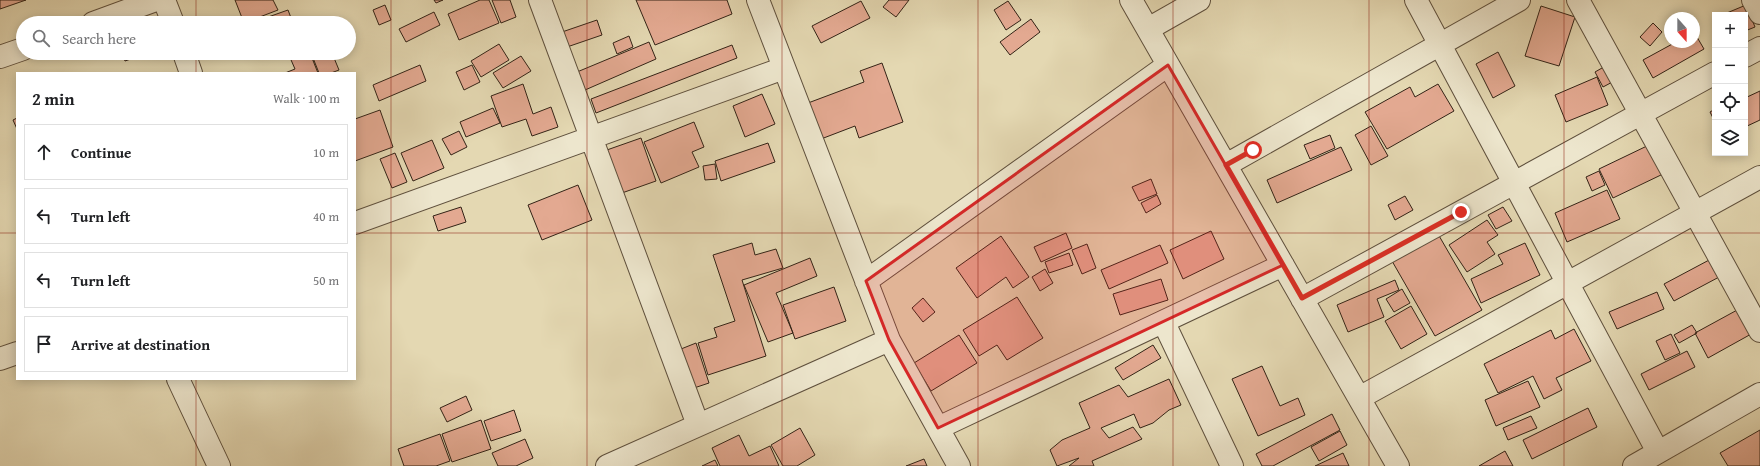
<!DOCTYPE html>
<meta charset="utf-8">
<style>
:root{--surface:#fff;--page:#f2f2f2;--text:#202124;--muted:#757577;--line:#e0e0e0}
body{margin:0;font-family:"Gentium Book Plus",serif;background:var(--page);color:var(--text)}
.controls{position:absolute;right:12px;top:12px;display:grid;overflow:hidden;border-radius:0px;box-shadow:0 2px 10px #0003}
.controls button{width:36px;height:36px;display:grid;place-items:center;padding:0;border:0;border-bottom:1px solid var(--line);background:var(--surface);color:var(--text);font:20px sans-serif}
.compass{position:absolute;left:1664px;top:12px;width:36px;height:36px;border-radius:50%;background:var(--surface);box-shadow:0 2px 10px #0003;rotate:159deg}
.stop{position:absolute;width:12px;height:12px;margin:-9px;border:3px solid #d93025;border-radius:50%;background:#fff}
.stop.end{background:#d93025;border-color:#fff;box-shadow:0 1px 4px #0008}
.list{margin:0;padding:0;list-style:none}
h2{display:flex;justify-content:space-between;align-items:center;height:52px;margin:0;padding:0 16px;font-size:17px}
h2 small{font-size:13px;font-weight:400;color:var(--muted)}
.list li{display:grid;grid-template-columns:26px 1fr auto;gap:12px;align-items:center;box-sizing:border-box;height:56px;margin:0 8px 8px;padding:0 8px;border:1px solid var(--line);border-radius:0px}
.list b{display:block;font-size:15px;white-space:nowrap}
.list em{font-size:13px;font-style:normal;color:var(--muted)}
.icon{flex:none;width:22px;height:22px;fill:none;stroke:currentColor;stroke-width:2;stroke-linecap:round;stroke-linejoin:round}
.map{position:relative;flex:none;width:1760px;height:466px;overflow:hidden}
.search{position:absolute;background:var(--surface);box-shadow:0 2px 10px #0003;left:16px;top:16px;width:340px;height:44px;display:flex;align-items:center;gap:10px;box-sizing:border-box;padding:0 14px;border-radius:22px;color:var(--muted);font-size:15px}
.panel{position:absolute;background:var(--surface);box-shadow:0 2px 10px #0003;left:16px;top:72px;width:340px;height:308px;border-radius:0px}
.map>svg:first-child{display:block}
.building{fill:#e3a991;stroke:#332316}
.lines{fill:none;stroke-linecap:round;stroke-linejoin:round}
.street-casing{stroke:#5f503d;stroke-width:24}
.street{stroke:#ede6cd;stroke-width:22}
.route{stroke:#d93025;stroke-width:5}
.marked{fill:#d62828;fill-opacity:0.2;stroke:#d62828;stroke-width:3;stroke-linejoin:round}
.grid{fill:none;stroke:#8f2418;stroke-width:1;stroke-opacity:0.55}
</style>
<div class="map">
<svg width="1760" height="466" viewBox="0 0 1760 466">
<rect width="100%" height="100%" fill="#e4d8b2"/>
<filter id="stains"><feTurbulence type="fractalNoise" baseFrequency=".005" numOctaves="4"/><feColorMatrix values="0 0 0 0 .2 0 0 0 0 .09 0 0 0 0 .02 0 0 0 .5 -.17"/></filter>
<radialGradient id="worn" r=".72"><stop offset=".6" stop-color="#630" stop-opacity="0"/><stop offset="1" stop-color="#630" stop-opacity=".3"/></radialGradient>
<!-- building -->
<path class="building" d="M0,0H26L0,9Z
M235,0H273L278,10L244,23Z
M434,0H443L436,3Z
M480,0H489L499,23L459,40L448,14Z
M492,0H510L516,17L501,23Z
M636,0H727L732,14L655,45Z
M889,0H909L896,17L883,7Z
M861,1L870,18L821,43L812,26Z
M1008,1L1021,20L1006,30L994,10Z
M385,5L391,20L379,25L373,10Z
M1746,5L1755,27L1745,31V15H1722Z
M1541,6L1575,17L1559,66L1525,56Z
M288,10L293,23H255L254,22Z
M434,12L440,25L406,42L399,29Z
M317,19L319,23H307Z
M1031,19L1040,32L1010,55L1000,42Z
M597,20L602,35L567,47L562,32Z
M1653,23L1662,32L1650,46L1640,37Z
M1694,32L1704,49L1653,78L1643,60L1676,42H1694Z
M629,36L633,47L617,54L613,43Z
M649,42L656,59L585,90L577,72Z
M499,44L509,60L481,77L471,61Z
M732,45L737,58L596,113L591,99Z
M1498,52L1515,86L1493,98L1476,64Z
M122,53H141L142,55L125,61Z
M288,53H310L318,73H285L295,69Z
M311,53H332L339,70L331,73H319Z
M521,56L531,71L503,88L493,73Z
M882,63L903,122L859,138L855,126L821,139L808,103L864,82L860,71Z
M1609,64L1618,79L1603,87L1595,72Z
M420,65L426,81L379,101L373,85Z
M472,65L480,82L464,90L456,72Z
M1597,77L1608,105L1566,122L1555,95Z
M523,84L533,114L551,107L558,127L532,136L526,119L502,127L491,96Z
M1438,84L1454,111L1387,149L1365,112L1410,87L1415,97Z
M1760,91V120L1745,127V98Z
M762,94L775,124L745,137L733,106Z
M493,108L500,123L466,137L460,122Z
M1715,109V122L1710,112Z
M380,110L393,147L355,161V119Z
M17,118V129L13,120Z
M694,122L704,147L692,152L699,167L661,183L644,142Z
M1371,126L1388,156L1371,165L1355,135Z
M459,131L467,147L451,155L442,139Z
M1330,135L1335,148L1310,159L1304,145Z
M641,138L656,181L619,194L604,151Z
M432,140L444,168L413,181L401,153Z
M768,143L775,162L721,181L715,161Z
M1649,145L1663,174L1613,198L1599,169Z
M1341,147L1352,170L1277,203L1267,180Z
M395,153L407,182L392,188L380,159Z
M715,164L717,179L705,180L703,166Z
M1599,171L1605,185L1592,191L1586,177Z
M1151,179L1157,194L1139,201L1132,187Z
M578,185L592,220L542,240L528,205Z
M1607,190L1620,219L1567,242L1555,213Z
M1157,195L1161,204L1146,213L1141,203Z
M1405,196L1413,210L1395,220L1388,205Z
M461,207L466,222L438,231L433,216Z
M1503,207L1512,221L1496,229L1488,215Z
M1487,220L1498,235L1487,242L1495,254L1467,272L1449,245Z
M1211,231L1224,259L1183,279L1170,250Z
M1066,233L1072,248L1041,262L1034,247Z
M1438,234L1482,310L1435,336L1392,261Z
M1001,236L1029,277L1013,288L1006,277L977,298L956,268Z
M752,243L755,255L776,249L783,268L742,280L766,356L708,375L698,343L717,337L714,328L735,321L713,255Z
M1525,243L1540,275L1481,303L1471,279L1503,264L1498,255Z
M1087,244L1096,268L1082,274L1072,250Z
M1160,245L1168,263L1109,289L1101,270Z
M1069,253L1073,265L1049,273L1045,262Z
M810,258L817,276L776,293L793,333L768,342L744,285Z
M1711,259L1721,276L1674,301L1664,284Z
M1045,269L1053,283L1040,291L1032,277Z
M1161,279L1168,300L1120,315L1113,294Z
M1395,280L1399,290L1377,299L1384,317L1348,332L1337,305Z
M834,287L846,321L795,339L783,305Z
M1402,289L1410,303L1394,312L1386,299Z
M1657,292L1664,309L1617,329L1609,312Z
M1017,297L1043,338L1007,360L997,345L979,356L963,330Z
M923,298L935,312L923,322L912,308Z
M1411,306L1427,334L1401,349L1385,321Z
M1739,309L1753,333L1708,358L1695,333Z
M1692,325L1697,333L1679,343L1674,335Z
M1574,329L1591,361L1556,378L1562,390L1544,399L1533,376L1498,393L1484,364L1551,330L1555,339Z
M1671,334L1680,353L1665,360L1656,341Z
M959,335L977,363L931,391L914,363Z
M696,343L709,383L694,388L681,349Z
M1153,345L1161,358L1123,380L1115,368Z
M1687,351L1695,367L1649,390L1641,374Z
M1262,366L1280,406L1298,398L1305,415L1258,436L1232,379Z
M1169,379L1181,405L1169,410L1153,423L1140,428L1134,414L1101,428L1109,438L1133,427L1142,439L1092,461L1094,466H1069L1079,458L1057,466L1050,450L1062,440L1090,428L1079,403L1119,385L1128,397Z
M1528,381L1540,407L1496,426L1485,400Z
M466,396L472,410L447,422L440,408Z
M1588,408L1597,427L1532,459L1523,440Z
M514,410L521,431L491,441L484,421Z
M1332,414L1340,430L1273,466H1262L1256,454Z
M1531,416L1537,428L1508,440L1503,428Z
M481,420L491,449L452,462L442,434Z
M800,428L815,455L797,466H783L771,445Z
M1760,430V466H1728L1720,453Z
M1340,431L1347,445L1319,461L1311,447Z
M440,434L450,461L436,466H404L398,449Z
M739,435L749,456L770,446L779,466H720L712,448Z
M525,439L533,458L516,466H498L492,453Z
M1505,451L1513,466H1479Z
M1343,453L1349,466H1315Z
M924,459L927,466H906Z
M715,460L718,466H702Z"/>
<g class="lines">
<defs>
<path id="street" d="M164,0L173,23
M540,0L698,425
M758,0L889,340L959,466
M1131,0L1398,466
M1416,0L1658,452
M1578,0L1760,331
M1753,0L1760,13
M93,23L156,0
M1148,29L1199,0
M184,53L191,73
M1745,56L1760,48
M0,57L23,49
M1226,165L1519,0
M355,223L784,68
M866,281L1168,65
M1302,299L1715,73
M1164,323L1232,466
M0,359L17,353
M178,379L219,466
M1359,398L1760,177
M938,428L1283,265
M607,466L889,340
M1634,466L1760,394"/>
</defs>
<!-- street casing -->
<use href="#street" class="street-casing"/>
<!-- street -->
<use href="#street" class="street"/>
</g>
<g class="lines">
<!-- route -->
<path class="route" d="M1253,150L1226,165L1302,298L1461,212"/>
</g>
<!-- marked area -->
<path class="marked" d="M1168,65L1283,265L938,428L889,340L866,281Z"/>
<!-- grid -->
<path class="grid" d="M196,0V23M391,0V466M587,0V466M782,0V466M978,0V466M1173,0V466M1369,0V466M1564,0V466M196,53V73M0,233H17M355,233H1760M196,379V466"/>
<rect width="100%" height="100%" filter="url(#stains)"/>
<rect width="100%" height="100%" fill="url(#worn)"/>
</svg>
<div class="controls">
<button>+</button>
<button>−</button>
<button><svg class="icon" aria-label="locate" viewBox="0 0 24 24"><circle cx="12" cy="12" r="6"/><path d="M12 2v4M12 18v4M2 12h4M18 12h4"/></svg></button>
<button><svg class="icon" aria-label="layers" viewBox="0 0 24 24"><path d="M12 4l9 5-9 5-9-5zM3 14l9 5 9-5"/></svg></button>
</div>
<svg class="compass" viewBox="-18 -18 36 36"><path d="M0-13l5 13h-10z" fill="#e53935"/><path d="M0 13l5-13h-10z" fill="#757577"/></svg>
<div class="stop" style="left:1253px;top:150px"></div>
<div class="stop end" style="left:1461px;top:212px"></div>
<div class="search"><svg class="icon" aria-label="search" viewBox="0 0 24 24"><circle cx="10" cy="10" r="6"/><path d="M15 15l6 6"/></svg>Search here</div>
<section class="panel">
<h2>2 min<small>Walk · 100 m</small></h2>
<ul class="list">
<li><svg class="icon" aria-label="ahead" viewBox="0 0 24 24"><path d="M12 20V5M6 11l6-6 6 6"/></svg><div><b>Continue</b></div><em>10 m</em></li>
<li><svg class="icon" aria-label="left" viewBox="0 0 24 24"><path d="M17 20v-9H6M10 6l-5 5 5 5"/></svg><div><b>Turn left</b></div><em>40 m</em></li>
<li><svg class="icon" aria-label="left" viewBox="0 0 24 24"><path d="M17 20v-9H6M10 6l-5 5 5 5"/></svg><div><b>Turn left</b></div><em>50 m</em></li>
<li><svg class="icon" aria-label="arrive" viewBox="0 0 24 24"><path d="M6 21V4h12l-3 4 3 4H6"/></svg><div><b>Arrive at destination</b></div></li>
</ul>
</section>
</div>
